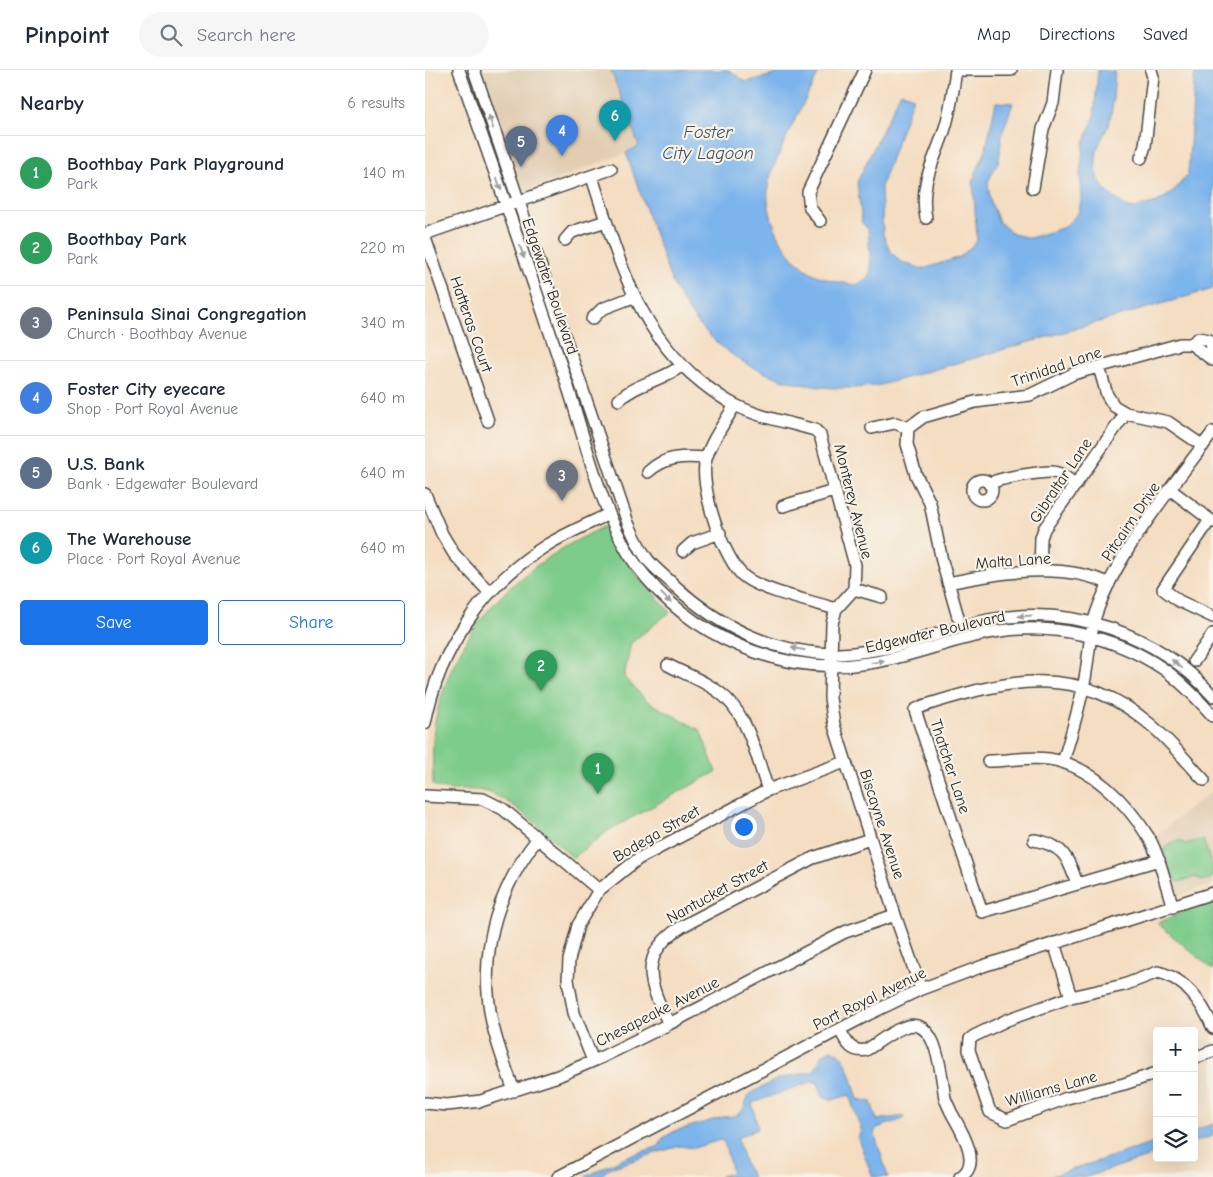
<!DOCTYPE html>
<meta charset="utf-8">
<style>
:root{--surface:#fff;--page:#f6f6f7;--text:#1f2937;--muted:#747a83;--line:#e0e1e3;--accent:#1a73e8}
body{margin:0;font-family:"Comic Neue",sans-serif;background:var(--page);color:var(--text)}
.controls{position:absolute;right:15px;bottom:15px;display:grid;overflow:hidden;border-radius:5px;box-shadow:0 5px 20px #0002}
.controls button{width:45px;height:45px;display:grid;place-items:center;padding:0;border:0;border-bottom:1px solid var(--line);background:var(--surface);color:var(--text);font:25px sans-serif}
.you{position:absolute;left:318px;top:756px;width:18px;height:18px;margin:-12px;border:4px solid #fff;border-radius:50%;background:#1a73e8;box-shadow:0 0 0 8px #1a73e833}
.badge{display:grid;place-items:center;width:32px;height:32px;border-radius:50%;background:var(--accent);color:#fff;font-size:16px;font-weight:700}
.pin{position:absolute;translate:-50% -41px;filter:drop-shadow(0 1px 2px #0008)}
.pin::after{content:'';position:absolute;top:26px;width:18px;height:15px;background:inherit;clip-path:polygon(0 0,100% 0,50% 100%)}
.list{margin:0;padding:0;list-style:none}
h2{display:flex;justify-content:space-between;align-items:center;height:65px;margin:0;padding:0 20px;font-size:21px}
h2 small{font-size:16px;font-weight:400;color:var(--muted)}
.list li{display:grid;grid-template-columns:32px 1fr auto;gap:15px;align-items:center;box-sizing:border-box;height:75px;padding:0 20px;border-top:1px solid var(--line)}
.list b{display:block;font-size:19px;white-space:nowrap}
.list p{margin:0;font-size:16px;white-space:nowrap;color:var(--muted)}
.list em{font-size:16px;font-style:normal;color:var(--muted)}
.actions{display:flex;gap:10px;padding:15px 20px}
.actions a{flex:1;padding:11px 0;border:1px solid var(--accent);border-radius:5px;text-align:center;font-size:18px;color:var(--accent)}
.actions .main{background:var(--accent);color:#fff}
.icon{flex:none;width:28px;height:28px;fill:none;stroke:currentColor;stroke-width:2;stroke-linecap:round;stroke-linejoin:round}
.map{position:relative;flex:none;width:788px;height:1107px;overflow:hidden}
header{display:flex;align-items:center;gap:30px;box-sizing:border-box;height:70px;padding:0 25px;background:var(--surface);border-bottom:1px solid var(--line)}
header strong{font-size:24px}
nav{display:flex;gap:28px;margin-inline-start:auto;font-size:18px}
.search{width:350px;height:45px;background:var(--page);display:flex;align-items:center;gap:12px;box-sizing:border-box;padding:0 18px;border-radius:28px;color:var(--muted);font-size:19px}
main{display:flex}
aside{flex:1;background:var(--surface)}
.map>svg:first-child{display:block}
.built{fill:#e1cdb2}
.green{fill:#7ecc8b;stroke:#547c5b}
.water{fill:#7bb4ec;stroke:#53708c}
.lines{fill:none;stroke-linecap:round;stroke-linejoin:round}
.minor-casing{stroke:#494642;stroke-width:14}
.minor{stroke:#fff;stroke-width:11}
.oneway{fill:#a0a0a0}
.labels{text-anchor:middle;stroke-width:4.5;stroke-linejoin:round;paint-order:stroke}
.street-label{font-size:16px;fill:#2b2b2b;stroke:#f7f3e8}
.water-label{font-size:18px;font-style:italic;fill:#435465;stroke:#f7f3e8}
</style>
<header>
<strong>Pinpoint</strong>
<div class="search"><svg class="icon" aria-label="search" viewBox="0 0 24 24"><circle cx="10" cy="10" r="6"/><path d="M15 15l6 6"/></svg>Search here</div>
<nav><a>Map</a><a>Directions</a><a>Saved</a></nav>
</header>
<main>
<aside>
<h2>Nearby<small>6 results</small></h2>
<ul class="list">
<li><span class="badge" style="background:#2e9e5b">1</span><div><b>Boothbay Park Playground</b><p>Park</p></div><em>140 m</em></li>
<li><span class="badge" style="background:#2e9e5b">2</span><div><b>Boothbay Park</b><p>Park</p></div><em>220 m</em></li>
<li><span class="badge" style="background:#6b7280">3</span><div><b>Peninsula Sinai Congregation</b><p>Church · Boothbay Avenue</p></div><em>340 m</em></li>
<li><span class="badge" style="background:#3f7fe0">4</span><div><b>Foster City eyecare</b><p>Shop · Port Royal Avenue</p></div><em>640 m</em></li>
<li><span class="badge" style="background:#5c6f8a">5</span><div><b>U.S. Bank</b><p>Bank · Edgewater Boulevard</p></div><em>640 m</em></li>
<li><span class="badge" style="background:#0f9aa8">6</span><div><b>The Warehouse</b><p>Place · Port Royal Avenue</p></div><em>640 m</em></li>
</ul>
<div class="actions"><a class="main">Save</a><a>Share</a></div>
</aside>
<div class="map">
<svg width="788" height="1107" viewBox="0 0 788 1107">
<rect width="100%" height="100%" fill="#f7f3e8"/>
<filter id="ink" filterUnits="userSpaceOnUse"><feTurbulence type="fractalNoise" baseFrequency=".02" numOctaves="2"/><feDisplacementMap in="SourceGraphic" scale="10" xChannelSelector="R" yChannelSelector="G"/><feConvolveMatrix kernelMatrix="1 2 1 2 8 2 1 2 1" color-interpolation-filters="sRGB"/></filter>
<filter id="wash" filterUnits="userSpaceOnUse"><feTurbulence type="fractalNoise" baseFrequency=".0096" numOctaves="4" result="noise"/><feDisplacementMap in="SourceGraphic" scale="20" xChannelSelector="R" yChannelSelector="G"/><feGaussianBlur stdDeviation="1.12" result="paint"/><feColorMatrix in="noise" values="0 0 0 0 0 0 0 0 0 0 0 0 0 0 0 0 0 1.4 0 .05"/><feComposite in="paint" operator="in"/></filter>
<g filter="url(#wash)">
<rect width="100%" height="100%" fill="#f4ddc1"/>
<!-- built -->
<path class="built" d="M54,0H186L214,76L201,83L100,121L95,118Z
M788,720V814L753,826L730,766Z"/>
<!-- green -->
<path class="green" d="M181,456L212,505L245,542L206,573L199,607L222,631L275,660L291,702L184,760L148,788C124,767 89,728 58,721C41,717 23,724 8,715C8,693 6,669 11,647C32,553 96,494 181,456Z
M778,769L788,800L787,808L777,811L770,807L754,812L748,809L739,780L743,774L756,770L760,774Z
M788,830V900L732,853Z"/>
<!-- water -->
<path class="water" d="M186,0H304L320,12L349,5L355,0H395C379,34 359,68 346,104C334,136 356,183 384,201C398,210 416,213 432,215L443,207L446,201L443,159L437,153L432,112L476,22L488,27L456,116L458,165L466,182L476,192L498,199L535,187L552,171L548,110L560,82L571,32L588,33L577,64L574,90L563,112L565,130L574,152L588,164L605,168L640,157L653,143L657,127L655,104L659,73L669,48L673,0L690,2C688,19 689,40 683,56C680,64 674,72 672,81C666,113 682,124 706,139L732,132L747,123L763,104L770,0H788V219L456,315C375,328 296,300 254,225C245,210 240,193 234,176C223,145 212,114 201,83L214,76Z
M406,980C423,981 428,1016 433,1029L446,1032L452,1050L479,1046V1049L452,1058L449,1062L463,1107H448L433,1069L436,1059L424,1025L407,1030L399,1028L393,1013L388,1011L327,1033L333,1059L312,1068L320,1094L328,1107H294L307,1102L299,1072L295,1070L269,1078L255,1076L237,1081L185,1098L174,1107H160L200,1087L232,1077L235,1075L238,1068L250,1061L298,1047L311,1046L318,1040L324,1024L353,1009L389,1001L397,985Z
M788,1054V1066L769,1072V1060Z
M732,1072V1084L661,1107H623Z"/>
</g>
<g filter="url(#ink)">
<g class="lines">
<defs>
<path id="minor" d="M34,0C69,101 106,203 139,305C159,363 176,447 212,496C264,566 357,607 444,593C488,587 530,567 575,561C629,553 691,567 737,598C756,611 773,629 788,646
M49,0L203,453C209,466 214,478 223,490C230,499 241,507 250,516C295,557 343,581 405,584C423,585 443,581 461,578C496,572 528,557 563,550C646,534 732,563 788,626
M538,0H586
M716,88L720,76L728,7L726,0
M167,107C192,184 210,259 276,312C286,320 298,329 310,335C336,348 363,352 390,360L395,365L430,495L429,519L411,539L407,554L405,628L409,655L470,845L496,919
M608,118L618,59L628,33L632,0
M501,148C494,111 510,91 520,58C526,39 528,19 531,0
M395,151L385,138L383,122L440,0
M0,164L186,99
M0,168L63,351
M140,170L147,162L181,151
M167,249L177,239L208,227
M766,274L774,268L784,270L787,276L785,287
M674,297L682,325L689,336L701,343L743,352L778,376
M194,330C211,313 237,311 256,296
M310,335C300,352 286,371 281,389C273,414 299,493 321,508C341,522 386,531 411,539
M447,358L470,353L483,358L498,347L550,332L605,325L648,304L755,274H766L788,290
M483,358L482,374L491,405L505,433L517,491L533,547
M223,402C240,386 258,386 281,388
M547 420a10 10 0 1 1 20 0a10 10 0 1 1-20 0Z
M564,414C573,408 614,402 626,402C636,402 643,409 651,415
M746,420L788,452
M0,424L17,464L29,484L64,522
M358,436L409,421
M785,450L738,519L754,531L788,547
M258,481L267,473L295,463
M615,501L616,468L619,459L701,343
M523,513C571,503 638,491 684,514
M429,519L457,527
M769,591L788,564
M243,595C262,605 285,613 301,628C325,651 332,689 343,720
M0,653C14,579 58,515 122,475C142,463 163,454 184,444
M563,691C584,691 604,686 624,689C666,695 703,734 724,768C736,789 740,814 748,837
M638,692C645,668 653,643 658,618C664,594 663,568 671,544C692,482 749,415 788,362
M0,726L58,729L78,739L174,820
M609,770C638,775 643,787 652,814
M734,790L557,842L490,640L498,636C581,610 652,591 726,655C745,671 761,691 779,710
M629,873L646,927
M244,954C224,914 212,885 256,857L388,788L445,769
M415,960C421,971 425,983 441,980C453,973 464,963 477,958C513,941 516,1007 520,1028C521,1032 524,1037 526,1042C534,1057 559,1094 535,1107
M769,988L788,981
M168,991L149,943L143,910L144,890L153,855L174,820L213,789L343,720L420,692
M732,1003L699,1014L642,1028L582,1050L565,1042L544,980L545,969L549,966L582,950L646,927L699,915L733,902C760,908 778,934 788,958
M89,1021C81,998 72,975 67,952C53,883 71,822 113,768
M0,1033L22,1035L56,1031L133,1006L175,988L244,954L420,862L470,845
M133,1107L444,944L496,919L558,896L788,823"/>
</defs>
<!-- minor casing -->
<use href="#minor" class="minor-casing"/>
<!-- minor -->
<use href="#minor" class="minor"/>
</g>
<!-- one-way arrows -->
<defs><path id="oneway-solid" d="M-6-.8H1V-3.2L6.5 0L1 3.2V.8H-6Z" transform="scale(1.25)"/></defs>
<g class="oneway">
<use href="#oneway-solid" transform="translate(66 52) rotate(-108)"/>
<use href="#oneway-solid" transform="translate(74 114) rotate(71)"/>
<use href="#oneway-solid" transform="translate(97 182) rotate(71)"/>
<use href="#oneway-solid" transform="translate(241 528) rotate(45)"/>
<use href="#oneway-solid" transform="translate(600 546) rotate(177)"/>
<use href="#oneway-solid" transform="translate(373 579) rotate(-170)"/>
<use href="#oneway-solid" transform="translate(453 592) rotate(-10)"/>
<use href="#oneway-solid" transform="translate(752 594) rotate(-140)"/>
</g>
</g>
<g class="labels">
<!-- street labels -->
<g class="street-label">
<text transform="translate(126 216) rotate(71)" y="6">Edgewater Boulevard</text>
<text transform="translate(47 254) rotate(71)" y="6">Hatteras Court</text>
<text transform="translate(631 296) rotate(-19)" y="6">Trinidad Lane</text>
<text transform="translate(635 410) rotate(-56)" y="6">Gibraltar Lane</text>
<text transform="translate(429 431) rotate(76)" y="6">Monterey Avenue</text>
<text transform="translate(705 451) rotate(-56)" y="6">Pitcairn Drive</text>
<text transform="translate(588 490) rotate(-4)" y="6">Malta Lane</text>
<text transform="translate(510 561) rotate(-13)" y="6">Edgewater Boulevard</text>
<text transform="translate(526 696) rotate(72)" y="6">Thatcher Lane</text>
<text transform="translate(458 754) rotate(72)" y="6">Biscayne Avenue</text>
<text transform="translate(231 763) rotate(-30)" y="6">Bodega Street</text>
<text transform="translate(292 821) rotate(-29)" y="6">Nantucket Street</text>
<text transform="translate(444 928) rotate(-26)" y="6">Port Royal Avenue</text>
<text transform="translate(232 941) rotate(-27)" y="6">Chesapeake Avenue</text>
<text transform="translate(626 1018) rotate(-16)" y="6">Williams Lane</text>
</g>
<!-- water labels -->
<g class="water-label">
<text x="283" y="68">Foster<tspan x="283" dy="21">City Lagoon</tspan></text>
</g>
</g>
</svg>
<div class="controls">
<button>+</button>
<button>−</button>
<button><svg class="icon" aria-label="layers" viewBox="0 0 24 24"><path d="M12 4l9 5-9 5-9-5zM3 14l9 5 9-5"/></svg></button>
</div>
<div class="you"></div>
<div class="pin badge" style="left:173px;top:724px;background:#2e9e5b">1</div>
<div class="pin badge" style="left:116px;top:621px;background:#2e9e5b">2</div>
<div class="pin badge" style="left:137px;top:431px;background:#6b7280">3</div>
<div class="pin badge" style="left:137px;top:86px;background:#3f7fe0">4</div>
<div class="pin badge" style="left:96px;top:97px;background:#5c6f8a">5</div>
<div class="pin badge" style="left:190px;top:71px;background:#0f9aa8">6</div>
</div>
</main>
